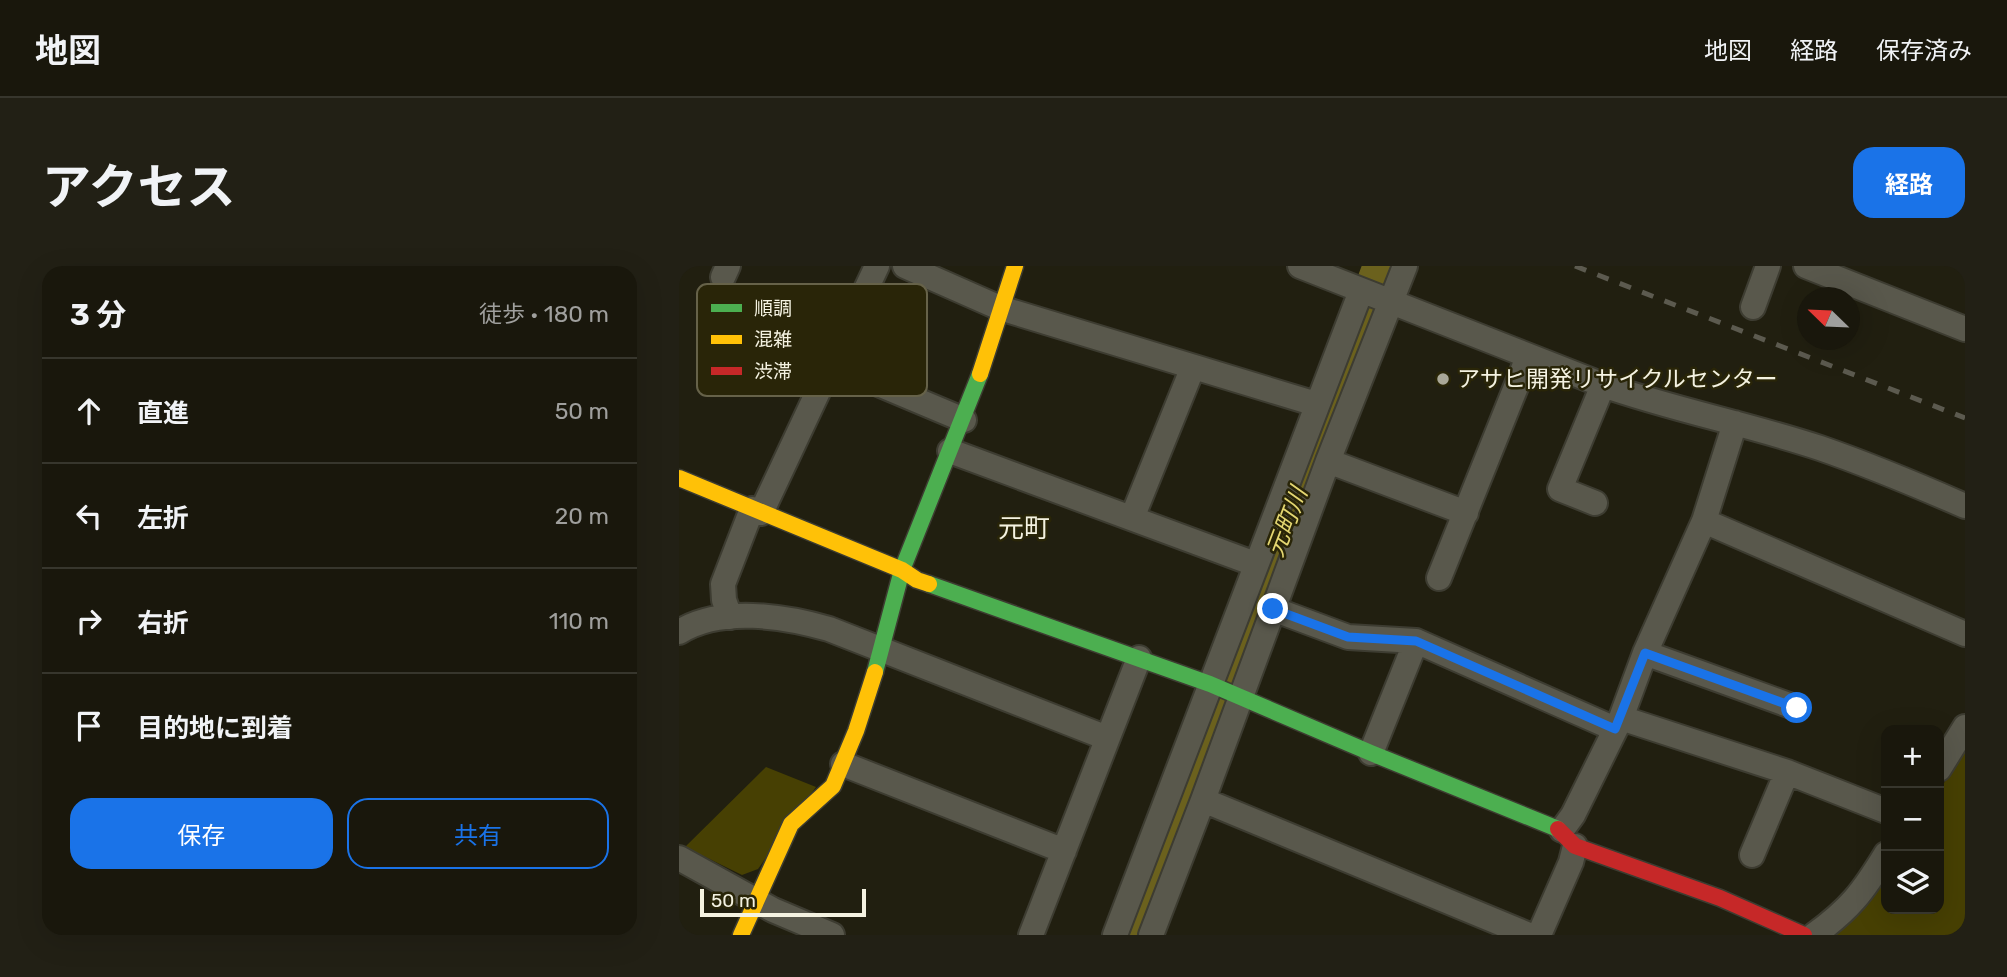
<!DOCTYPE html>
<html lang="ja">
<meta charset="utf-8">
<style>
:root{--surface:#19170c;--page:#222015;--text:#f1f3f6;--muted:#9f9f9d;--line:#37362d;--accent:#1a73e8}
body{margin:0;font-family:Rubik,"Noto Sans JP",sans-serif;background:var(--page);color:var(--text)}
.controls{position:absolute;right:21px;bottom:21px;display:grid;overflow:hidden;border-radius:14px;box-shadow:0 7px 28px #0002}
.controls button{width:63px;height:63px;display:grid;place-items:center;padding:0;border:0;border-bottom:2px solid var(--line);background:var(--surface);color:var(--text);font:35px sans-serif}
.compass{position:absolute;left:1118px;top:21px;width:63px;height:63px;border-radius:50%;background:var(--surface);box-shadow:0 7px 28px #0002;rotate:293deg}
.scale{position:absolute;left:21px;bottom:18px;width:166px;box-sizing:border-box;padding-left:7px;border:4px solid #f4f2e1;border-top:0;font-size:19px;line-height:24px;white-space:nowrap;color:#f4f2e1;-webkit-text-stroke:5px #292508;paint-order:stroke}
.stop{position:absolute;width:21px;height:21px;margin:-16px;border:5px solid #1a73e8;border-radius:50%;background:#fff}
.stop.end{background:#1a73e8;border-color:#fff;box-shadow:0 2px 7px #0008}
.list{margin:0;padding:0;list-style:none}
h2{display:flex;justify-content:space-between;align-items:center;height:91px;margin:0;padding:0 28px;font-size:30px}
h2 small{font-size:23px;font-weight:400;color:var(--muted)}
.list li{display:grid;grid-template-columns:46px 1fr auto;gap:21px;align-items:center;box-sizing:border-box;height:105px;padding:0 28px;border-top:2px solid var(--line)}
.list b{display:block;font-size:26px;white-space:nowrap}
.list em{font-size:23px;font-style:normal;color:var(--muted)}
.actions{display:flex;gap:14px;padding:21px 28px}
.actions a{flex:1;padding:16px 0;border:2px solid var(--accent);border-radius:21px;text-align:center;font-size:24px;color:var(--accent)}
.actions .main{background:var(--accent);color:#fff}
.icon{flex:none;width:38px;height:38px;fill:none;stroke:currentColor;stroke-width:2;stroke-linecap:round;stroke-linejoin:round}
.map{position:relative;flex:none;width:1286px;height:669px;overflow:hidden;border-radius:21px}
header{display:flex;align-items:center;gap:42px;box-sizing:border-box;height:98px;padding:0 35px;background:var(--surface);border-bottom:2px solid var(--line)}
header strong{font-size:33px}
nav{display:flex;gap:38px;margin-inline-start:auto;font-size:24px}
.intro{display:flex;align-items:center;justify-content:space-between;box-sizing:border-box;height:168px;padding:0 42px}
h1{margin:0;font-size:49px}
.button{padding:18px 32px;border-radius:21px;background:var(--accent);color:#fff;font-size:24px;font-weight:700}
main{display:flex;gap:42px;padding:0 42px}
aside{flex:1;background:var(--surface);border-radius:21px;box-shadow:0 7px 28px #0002}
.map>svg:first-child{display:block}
.green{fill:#474003}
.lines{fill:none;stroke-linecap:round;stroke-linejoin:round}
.river{stroke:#6b611d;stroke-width:40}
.street-casing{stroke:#3d3c31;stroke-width:28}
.fast-casing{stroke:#3d3c31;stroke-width:19}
.slow-casing{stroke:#3d3c31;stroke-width:19}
.jam-casing{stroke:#3d3c31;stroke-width:19}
.street{stroke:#59584c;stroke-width:24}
.fast{stroke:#4caf50;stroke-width:16}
.slow{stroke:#ffc107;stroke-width:16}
.jam{stroke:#c62828;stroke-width:16}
.rail{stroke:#5c5a4f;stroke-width:5;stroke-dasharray:12 12;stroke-linecap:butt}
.route{stroke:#1a73e8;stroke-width:9}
.poi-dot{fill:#aaa898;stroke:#292508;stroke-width:2.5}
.labels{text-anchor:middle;stroke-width:5;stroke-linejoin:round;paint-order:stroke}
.poi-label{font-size:23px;fill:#f4f2e1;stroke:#292508;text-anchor:start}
.water-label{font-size:24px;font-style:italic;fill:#e4d771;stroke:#292508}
.quarter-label{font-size:26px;fill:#f4f2e1;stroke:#292508}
.key{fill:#292508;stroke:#666249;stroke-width:2}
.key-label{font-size:19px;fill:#f4f2e1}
</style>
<header>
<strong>地図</strong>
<nav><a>地図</a><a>経路</a><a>保存済み</a></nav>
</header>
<div class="intro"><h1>アクセス</h1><a class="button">経路</a></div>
<main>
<aside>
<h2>3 分<small>徒歩 · 180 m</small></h2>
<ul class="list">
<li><svg class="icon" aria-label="ahead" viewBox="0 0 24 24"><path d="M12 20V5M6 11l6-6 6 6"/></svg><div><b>直進</b></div><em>50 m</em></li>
<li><svg class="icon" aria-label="left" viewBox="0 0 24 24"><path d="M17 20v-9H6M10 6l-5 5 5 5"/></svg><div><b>左折</b></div><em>20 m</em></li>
<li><svg class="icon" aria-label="right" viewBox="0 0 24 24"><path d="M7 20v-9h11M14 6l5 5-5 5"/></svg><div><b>右折</b></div><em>110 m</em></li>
<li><svg class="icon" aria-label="arrive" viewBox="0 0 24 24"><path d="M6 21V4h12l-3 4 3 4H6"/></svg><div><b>目的地に到着</b></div></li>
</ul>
<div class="actions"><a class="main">保存</a><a>共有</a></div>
</aside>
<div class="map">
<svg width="1286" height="669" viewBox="0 0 1286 669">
<rect width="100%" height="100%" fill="#211f10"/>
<!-- green -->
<path class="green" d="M1286,483V669H1157L1189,638L1207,609V643H1260V525Z
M87,501L137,521L79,603L63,609L6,581Z"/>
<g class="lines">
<!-- river -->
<path class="river" d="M453,669L704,0"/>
<defs>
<path id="street" d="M226,0L321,42L637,138
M621,0L924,119C995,144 1069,158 1141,182C1190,199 1238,219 1286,240
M1127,0L1286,63
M44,11L49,0
M1074,41L1089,0
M152,98L285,154
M271,185L576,298
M649,195L787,247
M916,237L881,223L924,119
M82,247L198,0
M453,252L514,101
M1025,255L1286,368
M760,312L849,91
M594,343L669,371L737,375L936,463
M51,351L45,334L44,318L73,243
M0,366C42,340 105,350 150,363L428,472
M966,387L1118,442
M942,452L1108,506L1207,545
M692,487L737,375
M164,498L385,585
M1260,503L1286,461
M524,534L850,669
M883,564L894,549L942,452L966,387L1025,255L1056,157
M1073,589L1108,506
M0,592L94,644L153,669
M352,669L460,392
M436,669L682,25
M472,669L524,534L649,195L726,0
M860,669L892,596L896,580
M1135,669C1171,643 1184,626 1207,588"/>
<path id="fast" d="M250,318L531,418L692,487L879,563
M196,406L223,304L301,108"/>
<path id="slow" d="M301,108L336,0
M0,212L223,304L238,314L250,318
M62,669L112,558L154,520L177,465L196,406"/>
<path id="jam" d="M879,563L896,580L1041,632L1125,669"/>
</defs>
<!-- street casing -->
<use href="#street" class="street-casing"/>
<!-- fast casing -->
<use href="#fast" class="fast-casing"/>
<!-- slow casing -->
<use href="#slow" class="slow-casing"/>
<!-- jam casing -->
<use href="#jam" class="jam-casing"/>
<!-- street -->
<use href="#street" class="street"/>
<!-- fast -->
<use href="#fast" class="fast"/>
<!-- slow -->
<use href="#slow" class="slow"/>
<!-- jam -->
<use href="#jam" class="jam"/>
<!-- rail -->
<path class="rail" d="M896,0L1286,152"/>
</g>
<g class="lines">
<!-- route -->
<path class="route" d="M594,343L669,371L737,375L936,463L966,387L1118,442"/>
</g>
<!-- markers -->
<circle class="poi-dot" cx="764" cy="113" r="7"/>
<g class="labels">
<!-- poi labels -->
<g class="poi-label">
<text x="778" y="121">アサヒ開発リサイクルセンター</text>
</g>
<!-- water labels -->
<g class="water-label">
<text transform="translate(608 256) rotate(-69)" y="8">元町川</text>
</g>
<!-- quarter labels -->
<g class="quarter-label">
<text x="345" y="271">元町</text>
</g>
</g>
<!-- legend -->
<rect x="18" y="18" width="230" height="112" rx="10" class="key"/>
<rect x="32" y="38" width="31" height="8" fill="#4caf50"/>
<rect x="32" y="69" width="31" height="9" fill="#ffc107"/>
<rect x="32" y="101" width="31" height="8" fill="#c62828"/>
<g class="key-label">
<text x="75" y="49">順調</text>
<text x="75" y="80">混雑</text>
<text x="75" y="112">渋滞</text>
</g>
</svg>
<div class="controls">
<button>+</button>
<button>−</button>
<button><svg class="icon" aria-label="layers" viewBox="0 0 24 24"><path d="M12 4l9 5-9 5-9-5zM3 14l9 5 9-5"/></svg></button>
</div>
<svg class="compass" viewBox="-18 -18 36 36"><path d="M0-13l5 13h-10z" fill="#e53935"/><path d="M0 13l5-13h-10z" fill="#9f9f9d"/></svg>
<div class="scale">50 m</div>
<div class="stop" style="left:1118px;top:442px"></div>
<div class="stop end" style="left:594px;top:343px"></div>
</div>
</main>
